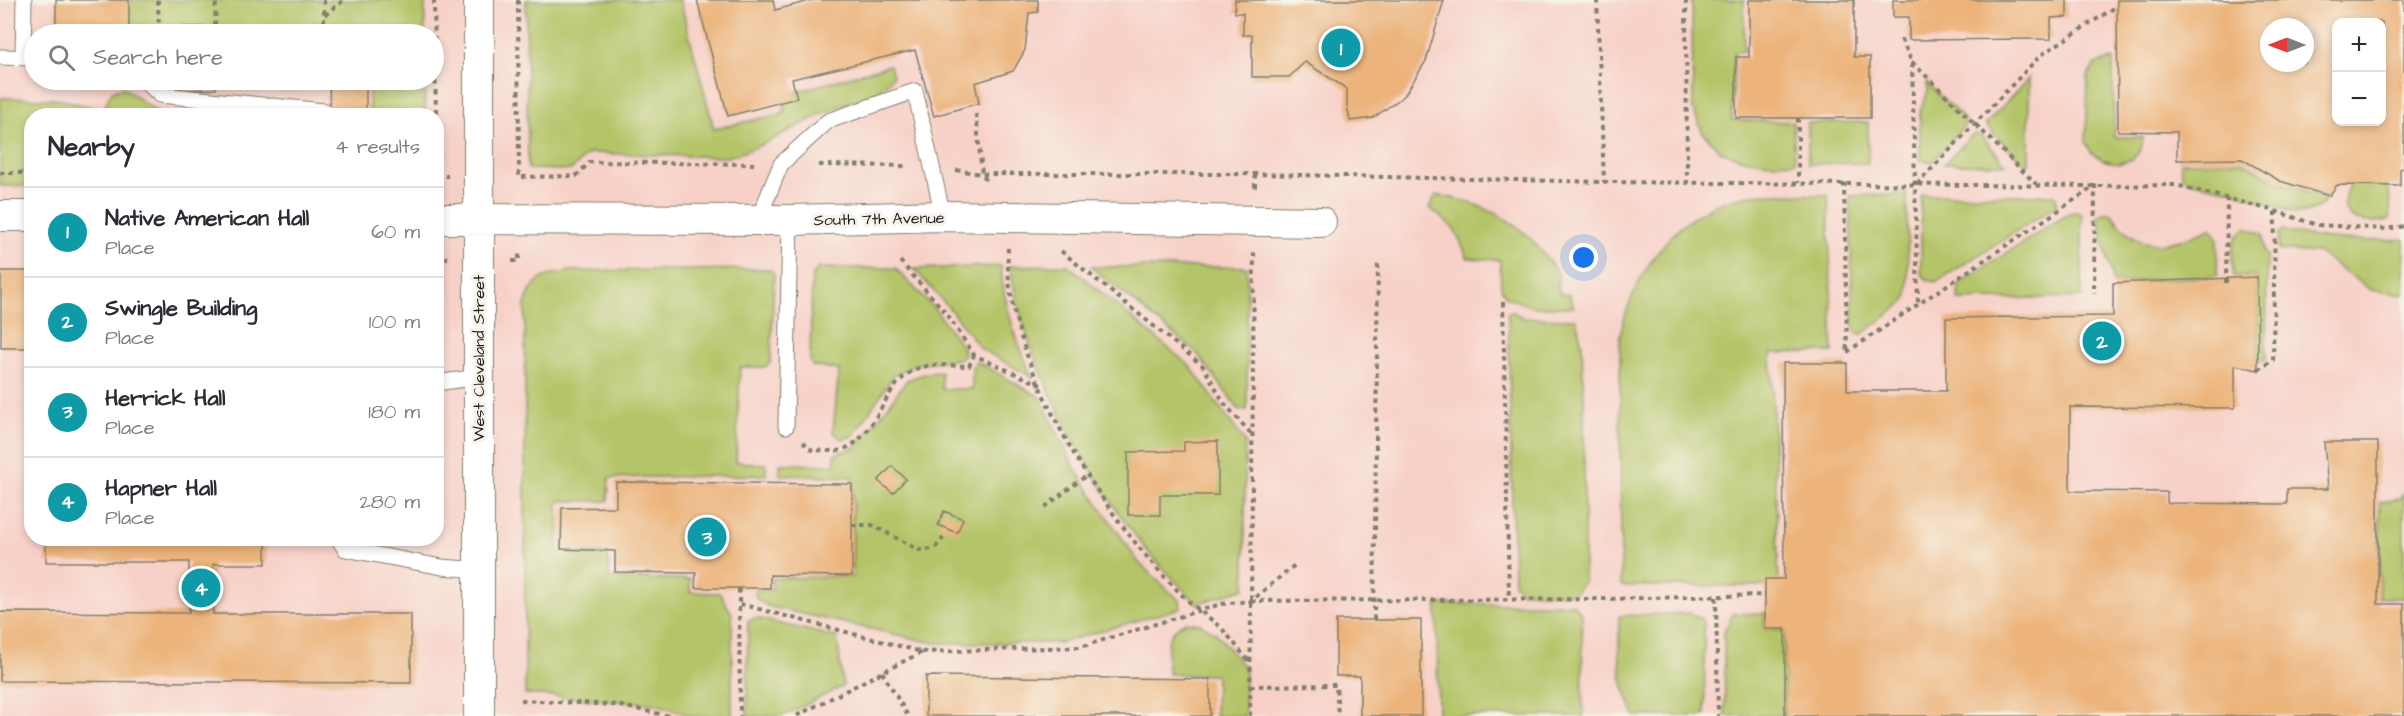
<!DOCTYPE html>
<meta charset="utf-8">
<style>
:root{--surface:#fff;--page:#f7f7f7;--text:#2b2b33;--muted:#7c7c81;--line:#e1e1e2;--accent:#2563eb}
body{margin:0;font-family:"Architects Daughter",sans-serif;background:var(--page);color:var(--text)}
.controls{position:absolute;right:18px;top:18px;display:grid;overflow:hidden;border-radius:12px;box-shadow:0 3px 9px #0003}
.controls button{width:54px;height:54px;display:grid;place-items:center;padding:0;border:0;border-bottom:2px solid var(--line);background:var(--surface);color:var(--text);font:30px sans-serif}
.compass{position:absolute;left:2260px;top:18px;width:54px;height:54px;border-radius:50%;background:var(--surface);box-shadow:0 3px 9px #0003;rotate:270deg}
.you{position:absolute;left:1584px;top:258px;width:21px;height:21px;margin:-15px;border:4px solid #fff;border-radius:50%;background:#1a73e8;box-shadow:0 0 0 9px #1a73e833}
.badge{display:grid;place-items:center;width:39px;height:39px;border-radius:50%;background:var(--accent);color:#fff;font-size:20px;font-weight:700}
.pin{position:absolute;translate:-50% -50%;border:3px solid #fff;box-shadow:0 2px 6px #0006}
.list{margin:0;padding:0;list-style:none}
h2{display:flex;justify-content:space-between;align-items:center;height:78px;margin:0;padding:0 24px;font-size:26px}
h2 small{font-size:20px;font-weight:400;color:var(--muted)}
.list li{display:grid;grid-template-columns:39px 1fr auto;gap:18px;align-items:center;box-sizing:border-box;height:90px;padding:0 24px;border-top:2px solid var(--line)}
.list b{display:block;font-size:22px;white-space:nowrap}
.list p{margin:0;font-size:20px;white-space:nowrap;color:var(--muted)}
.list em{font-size:20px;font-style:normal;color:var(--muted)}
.icon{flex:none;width:33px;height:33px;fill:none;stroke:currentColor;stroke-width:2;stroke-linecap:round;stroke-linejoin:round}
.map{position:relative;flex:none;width:2404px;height:716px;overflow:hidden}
.search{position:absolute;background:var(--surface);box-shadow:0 3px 9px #0003;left:24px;top:24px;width:420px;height:66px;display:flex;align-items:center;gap:15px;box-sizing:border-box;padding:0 21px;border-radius:33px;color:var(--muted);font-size:22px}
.panel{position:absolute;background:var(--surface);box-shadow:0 3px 9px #0003;left:24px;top:108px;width:420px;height:438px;border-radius:24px}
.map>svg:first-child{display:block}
.built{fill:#f7d1c8;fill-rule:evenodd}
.green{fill:#b4c467;stroke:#687042;stroke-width:1.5}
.building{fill:#ecb37a;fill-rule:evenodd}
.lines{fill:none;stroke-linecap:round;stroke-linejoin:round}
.lane-casing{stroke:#827e6c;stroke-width:17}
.street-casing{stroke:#827e6c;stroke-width:32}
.path{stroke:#827e6c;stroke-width:4;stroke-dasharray:4.5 4.5;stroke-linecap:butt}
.lane{stroke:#fff;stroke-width:15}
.street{stroke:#fff;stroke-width:30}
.labels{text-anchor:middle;stroke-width:6;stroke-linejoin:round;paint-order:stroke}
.street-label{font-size:16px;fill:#1c1c1c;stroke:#f7f3e8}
</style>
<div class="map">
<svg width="2404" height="716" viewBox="0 0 2404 716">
<rect width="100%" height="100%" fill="#f7f3e8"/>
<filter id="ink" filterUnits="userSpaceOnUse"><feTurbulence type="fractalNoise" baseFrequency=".0167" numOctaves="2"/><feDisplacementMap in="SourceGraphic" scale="12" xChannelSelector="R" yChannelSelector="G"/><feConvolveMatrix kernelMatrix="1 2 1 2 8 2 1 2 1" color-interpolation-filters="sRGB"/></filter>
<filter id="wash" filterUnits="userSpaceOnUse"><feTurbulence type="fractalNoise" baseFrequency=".008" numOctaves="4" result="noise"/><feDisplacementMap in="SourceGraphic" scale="24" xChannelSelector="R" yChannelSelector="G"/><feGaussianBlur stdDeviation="1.35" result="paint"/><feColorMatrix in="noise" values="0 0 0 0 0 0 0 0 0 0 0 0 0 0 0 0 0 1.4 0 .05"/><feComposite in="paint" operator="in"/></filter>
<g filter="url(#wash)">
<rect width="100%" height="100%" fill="#e9e0bb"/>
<!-- built -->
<path class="built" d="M0,0H2404V716H0ZM2336,22H2382V122H2336ZM2269,27H2305V63H2269ZM34,34H434V80H34ZM32,116H436V538H32Z"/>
<!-- green -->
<path class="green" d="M114,0H425V34H113Z
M526,0H680L714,129L785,113L782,96L890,65L893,76C880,95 857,98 837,107C799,123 767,147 727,157L589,153L571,170L528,169Z
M1692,0H1744V51L1734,53L1732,120L1793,122L1795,162L1771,163L1743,159L1720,151L1702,131L1693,109Z
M2113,59L2114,137H2143L2141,150L2132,159L2118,164L2103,160L2091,152L2086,142L2088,76L2095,64Z
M2029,78V164L2023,162L1989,129L1986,124Z
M369,80H425V115H340L369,113Z
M1927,83L1963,118L1966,124L1932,162L1920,160V111L1928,91Z
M123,87L161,115L32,116L31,186H0V98L59,99L103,110L112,91Z
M1868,122V163L1808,164V123Z
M1976,134L1981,136L2006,164H1944L1970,137Z
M2241,161L2278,182L2327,198C2319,210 2309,214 2295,213L2231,190L2189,181L2182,176L2181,162Z
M2361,168L2387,169L2391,214L2390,219C2371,226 2340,223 2345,197C2346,187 2356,176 2361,168Z
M1907,194L1908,296L1905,302L1862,334H1857L1853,327L1850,196Z
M1436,195C1468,200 1501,212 1526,234C1539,246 1549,262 1559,275L1557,285L1560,293L1569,295L1574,307H1533L1506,297L1501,288L1500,260L1467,258C1458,231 1452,224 1429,208Z
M1828,195L1833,352L1771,353L1779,586H1621L1620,335C1635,271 1676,209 1745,196C1770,192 1802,195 1828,195Z
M1921,195H2054L2057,200L2056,206L1936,282L1927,280L1921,273Z
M2077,211L2082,215V297L1958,300L1959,283L2070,213Z
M2103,213H2111C2132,245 2156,251 2191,236C2200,233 2202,230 2212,229L2218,238L2217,276L2113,283L2098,217Z
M2246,228L2263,234L2264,253L2267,255L2266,361H2258L2257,277L2233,276C2233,258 2228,238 2246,228Z
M2284,231C2325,241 2362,243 2404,239V295L2371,290L2319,253L2278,250L2279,233Z
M1068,265L1190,366L1245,442V588L1197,604C1179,584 1158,565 1141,543C1083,469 1024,360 1010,266Z
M1001,266C1003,305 1017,341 1032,377L981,349L949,308L914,269Z
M1091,267H1247V410H1239L1197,353Z
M818,268H895L934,308L963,347L964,355L959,359L916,364L894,375L853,436L842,439L833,432L839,370L812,366L810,359L812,276Z
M769,269L774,273L771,362L765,367H740L736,462L766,464V475L609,478L608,501H558V552L608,553L609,578L690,579V592L720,593L732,614V716H691L655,704L525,694V305C534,276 543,276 571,271Z
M1508,312H1513L1524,318L1576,319L1582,345L1584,403V582L1574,594L1522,592L1514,584Z
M976,361L1040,397L1076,471L1139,563L1180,601L1181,608L1059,643H934L767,606L757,599L754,590H772V578L853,577V477L780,475V464L834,465L835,454L854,448L877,421L907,380L927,373L941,372L942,389H972V369Z
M2404,492V598H2379L2380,502L2401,499Z
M1437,604H1573L1582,615L1583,716H1438Z
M1689,613L1699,617L1704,622L1705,716H1635C1617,679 1619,656 1619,616Z
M1764,613L1765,629L1784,630L1785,716H1725L1724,632L1733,614Z
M756,618L837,637L843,686L783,716H747L748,621Z
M1186,622L1200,624L1216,633L1245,668V716H1215L1216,675L1168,674C1168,652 1162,633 1186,622Z"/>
<g id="blocks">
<!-- building -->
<path class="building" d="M56,0H129V29H56Z
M697,0H773L775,10L813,0H1038V12L1029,13L1025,50L1013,71L975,83L979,103L934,116L915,50L792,79L797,98L728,116Z
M1235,0H1444L1426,61L1404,96L1373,118L1350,121L1347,105V89L1305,62L1289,77H1252V35H1243V13H1235Z
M1749,0H1854V57H1870V118H1736V57H1749Z
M1893,0H2067V17L2051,18V39L1909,40V17H1893Z
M2117,0H2404V168L2400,169V186L2337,185L2329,196L2280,181L2242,159L2177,160V132L2118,131ZM2336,22H2382V122H2336ZM2269,27H2305V63H2269Z
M270,26V34H180V27Z
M181,80H216V89L181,90Z
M271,80H366V111L330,112L329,82L271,83Z
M1,271H32V348H1Z
M2257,277L2258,370L2235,365V408L2070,407V491L2167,492V503L2287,504V489H2328L2324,442H2378V604H2404V716H1785V629H1765V579H1784L1783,363H1847V391H1946V318L2113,316V283Z
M1218,441V495H1160V515H1128V452L1184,451V442Z
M892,466L906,479L893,493L878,481Z
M616,482L852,484V576L770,575V588H695L696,573L615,572V551L561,549L562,508L616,507Z
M944,511L963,519L957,533L938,525Z
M46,538H266V564H213V614H411V683L0,681V612L189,613V562H46Z
M1336,620H1421V716H1360V676H1336Z
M926,676L1210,679V716H926Z"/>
</g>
</g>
<g filter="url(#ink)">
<use href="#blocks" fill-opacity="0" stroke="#827e6c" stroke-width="1.5"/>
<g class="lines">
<defs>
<path id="lane" d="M0,57L34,58
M23,57L24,0
M144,80L160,95L325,111L328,116
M758,220L781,164L828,121L915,91L943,216
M436,383L479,377
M786,426L790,220
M338,538L345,549L442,567L478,570"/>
<path id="street" d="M0,216H32
M436,219L790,220L943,216L1321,222
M479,716V0"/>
</defs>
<!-- lane casing -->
<use href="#lane" class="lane-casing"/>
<!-- street casing -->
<use href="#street" class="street-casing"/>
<!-- path -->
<path class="path" d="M158,0L159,34
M324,0V34
M434,0L436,116
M518,0L519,177L576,176L590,162L754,164
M1597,0L1604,182
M1686,0L1687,182
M325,15L344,0
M215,26L216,0
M1901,39L1912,62L1918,302
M1912,62L2036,184
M976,114L982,174L988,183
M1798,118V183
M819,165L907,166
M956,170L982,174H1255L1604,182L2095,186L2176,185L2275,211L2317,225L2387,229L2404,226
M0,173H32
M1255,174V190
M436,176H448
M1844,183L1847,351
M1917,184L2041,55L2114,8
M1008,248C1002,361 1104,518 1182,595C1195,608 1211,618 1224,631C1233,641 1241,652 1250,663
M1061,251L1203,366L1224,403L1252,435
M436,258H448
M512,261H519V252
M900,261L947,314L974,355L1041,385
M2226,283L2227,199
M1503,302L1509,599
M1847,352L2095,186L2094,294
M2258,370L2273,360L2275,211
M803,442L812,450C821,450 836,453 844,449C883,433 882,374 927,366C940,364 956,366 969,366L974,355
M1045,507L1087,475
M852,525H872L919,550L934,549L945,536
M739,589L740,716
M1716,597L1718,716
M1251,601L1606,599L1765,595
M740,604L922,652L796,716
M1374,620L1378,261
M922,652L1080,647L1221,604L1251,601L1296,564
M882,672L908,716
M1250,686L1336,685L1338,716
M521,700L616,705L670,716
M1250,716L1254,252"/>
<!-- lane -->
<use href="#lane" class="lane"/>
<!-- street -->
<use href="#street" class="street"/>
</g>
</g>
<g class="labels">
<!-- street labels -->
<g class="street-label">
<text transform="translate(879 218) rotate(-1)" y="6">South 7th Avenue</text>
<text transform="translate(478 358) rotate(-90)" y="6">West Cleveland Street</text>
</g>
</g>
</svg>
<div class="controls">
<button>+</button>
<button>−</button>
</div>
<svg class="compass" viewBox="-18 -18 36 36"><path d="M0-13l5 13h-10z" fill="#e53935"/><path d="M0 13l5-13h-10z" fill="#7c7c81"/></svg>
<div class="you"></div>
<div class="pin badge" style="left:1341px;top:48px;background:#0f9aa8">1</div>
<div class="pin badge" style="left:2102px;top:341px;background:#0f9aa8">2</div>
<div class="pin badge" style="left:707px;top:537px;background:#0f9aa8">3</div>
<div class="pin badge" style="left:201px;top:588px;background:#0f9aa8">4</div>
<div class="search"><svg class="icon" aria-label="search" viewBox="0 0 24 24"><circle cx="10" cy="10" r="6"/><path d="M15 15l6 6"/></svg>Search here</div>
<section class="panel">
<h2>Nearby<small>4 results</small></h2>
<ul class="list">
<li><span class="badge" style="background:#0f9aa8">1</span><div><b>Native American Hall</b><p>Place</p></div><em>60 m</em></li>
<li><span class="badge" style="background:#0f9aa8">2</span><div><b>Swingle Building</b><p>Place</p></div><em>100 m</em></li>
<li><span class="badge" style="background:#0f9aa8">3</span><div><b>Herrick Hall</b><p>Place</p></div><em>180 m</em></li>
<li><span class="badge" style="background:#0f9aa8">4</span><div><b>Hapner Hall</b><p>Place</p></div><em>280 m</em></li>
</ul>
</section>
</div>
